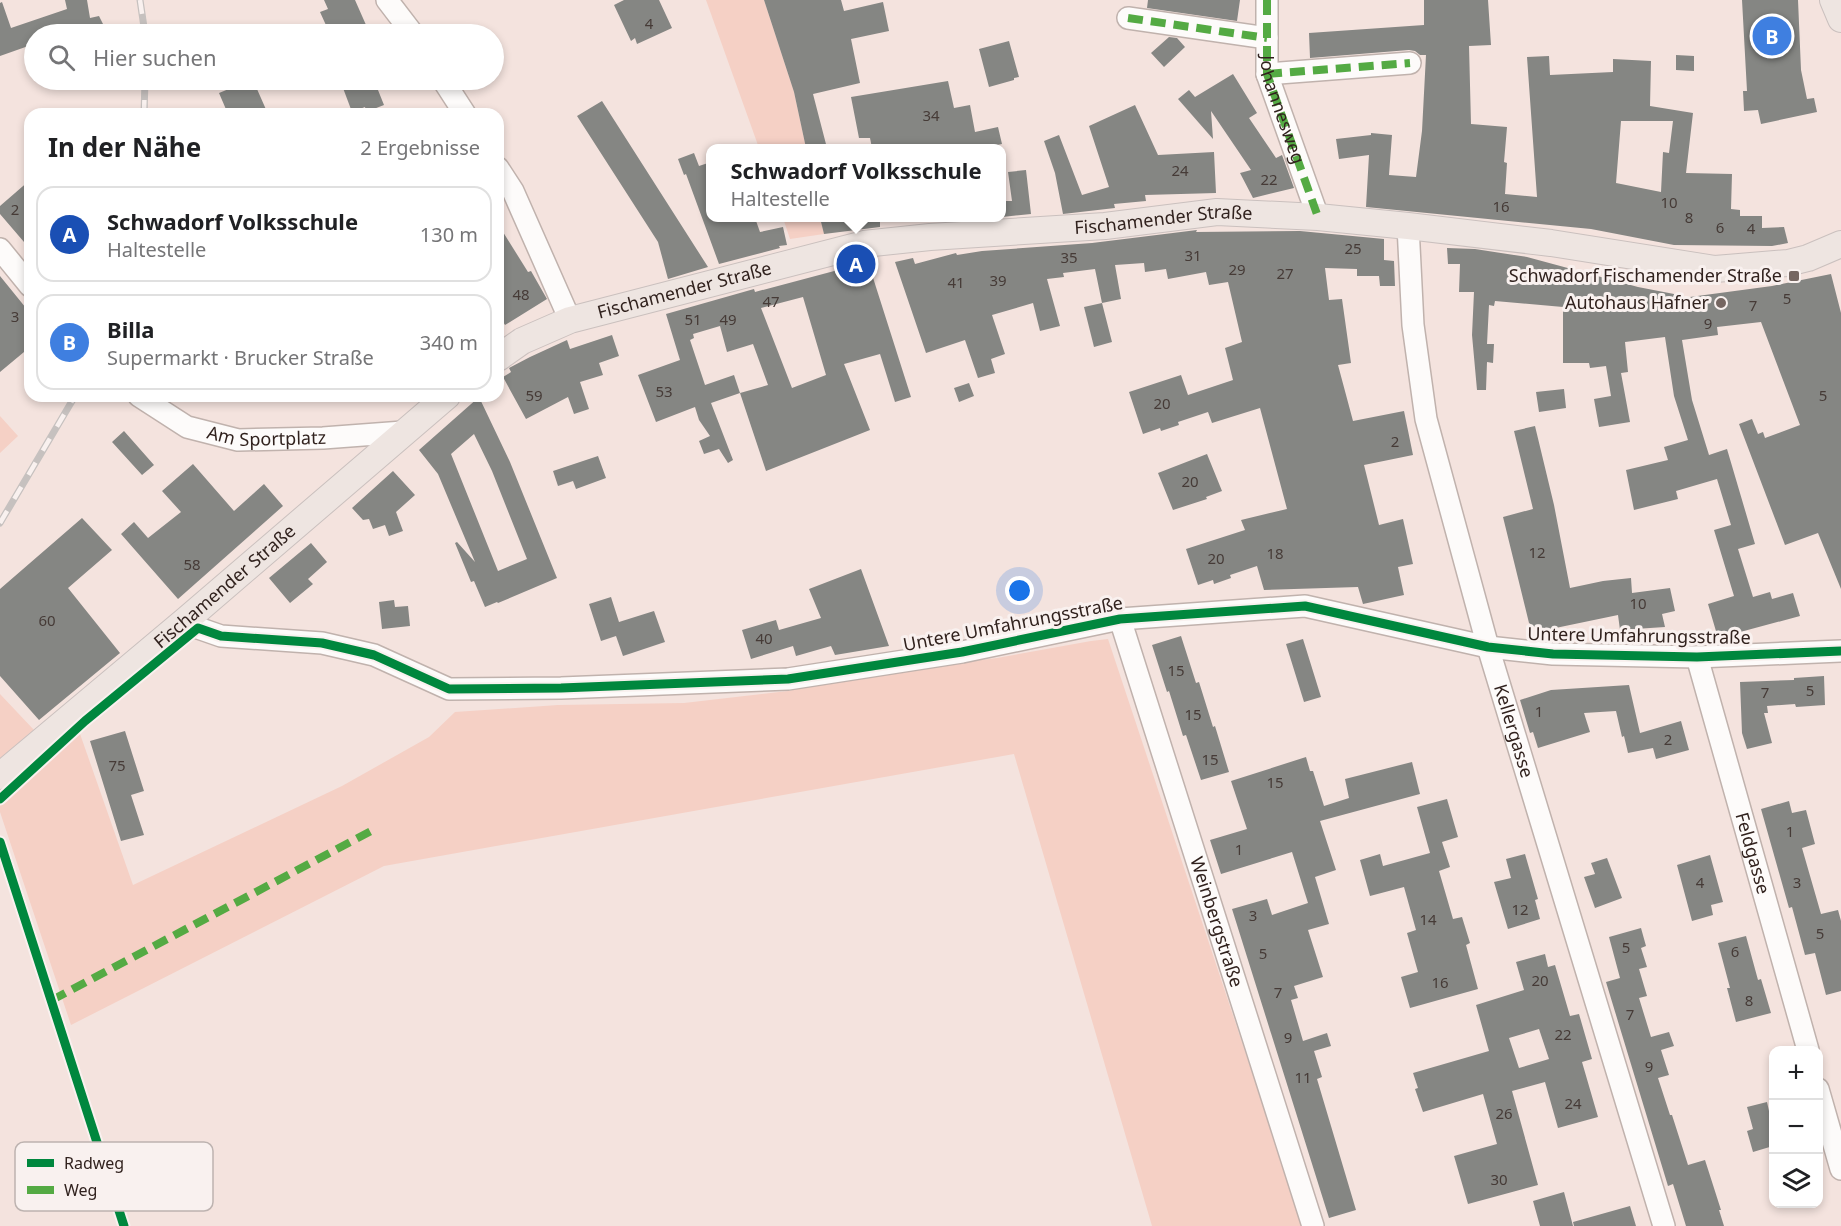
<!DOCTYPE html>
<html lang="de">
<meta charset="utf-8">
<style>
:root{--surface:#fff;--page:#f2f2f2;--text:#202124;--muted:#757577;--line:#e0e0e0;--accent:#ea580c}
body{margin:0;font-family:"Noto Sans",sans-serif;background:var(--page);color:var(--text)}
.controls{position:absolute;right:18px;bottom:18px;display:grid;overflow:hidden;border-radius:12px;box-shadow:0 3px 9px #0003}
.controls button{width:54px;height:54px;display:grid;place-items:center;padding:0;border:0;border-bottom:2px solid var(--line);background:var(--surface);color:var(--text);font:30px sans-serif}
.you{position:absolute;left:1020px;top:591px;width:21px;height:21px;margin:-15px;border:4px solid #fff;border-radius:50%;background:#1a73e8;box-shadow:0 0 0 9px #1a73e833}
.badge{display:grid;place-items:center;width:39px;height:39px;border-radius:50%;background:var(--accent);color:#fff;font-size:20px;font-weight:700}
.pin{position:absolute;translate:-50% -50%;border:3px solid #fff;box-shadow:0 2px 6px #0006}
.popup{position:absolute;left:706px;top:144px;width:300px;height:78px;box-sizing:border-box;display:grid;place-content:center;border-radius:12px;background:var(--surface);filter:drop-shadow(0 2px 4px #0005);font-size:20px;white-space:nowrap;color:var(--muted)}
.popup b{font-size:22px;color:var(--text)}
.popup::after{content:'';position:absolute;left:50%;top:100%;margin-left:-12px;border:12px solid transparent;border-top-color:var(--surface)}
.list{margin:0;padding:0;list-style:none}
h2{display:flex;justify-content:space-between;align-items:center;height:78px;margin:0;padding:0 24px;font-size:26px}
h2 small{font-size:20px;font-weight:400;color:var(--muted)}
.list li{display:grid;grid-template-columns:39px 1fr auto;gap:18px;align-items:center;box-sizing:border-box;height:96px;margin:0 12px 12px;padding:0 12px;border:2px solid var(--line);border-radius:18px}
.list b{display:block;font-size:22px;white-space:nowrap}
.list p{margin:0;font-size:20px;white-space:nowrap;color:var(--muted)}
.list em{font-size:20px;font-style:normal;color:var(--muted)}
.icon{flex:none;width:33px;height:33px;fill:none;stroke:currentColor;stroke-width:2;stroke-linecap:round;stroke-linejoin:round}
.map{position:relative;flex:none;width:1841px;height:1226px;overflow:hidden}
.search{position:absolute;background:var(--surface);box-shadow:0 3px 9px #0003;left:24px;top:24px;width:480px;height:66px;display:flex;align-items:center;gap:15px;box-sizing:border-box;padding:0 21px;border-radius:33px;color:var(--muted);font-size:22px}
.panel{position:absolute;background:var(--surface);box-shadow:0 3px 9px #0003;left:24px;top:108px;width:480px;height:294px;border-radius:18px}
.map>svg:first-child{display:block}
.green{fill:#f5d0c5}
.building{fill:#858683;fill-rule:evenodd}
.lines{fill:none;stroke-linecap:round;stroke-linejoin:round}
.minor-casing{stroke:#c0b2ad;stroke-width:24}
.major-casing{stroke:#cac0be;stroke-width:28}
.minor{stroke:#fdfbfa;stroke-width:21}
.major{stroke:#eee5e1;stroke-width:26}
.rail-casing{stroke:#c6c1bf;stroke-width:7}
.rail{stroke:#f9f1ef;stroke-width:4.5;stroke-dasharray:14;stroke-linecap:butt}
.quiet{stroke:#54aa43;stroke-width:8;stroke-dasharray:15 8;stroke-linecap:butt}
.cycleway-casing{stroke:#f9f1ef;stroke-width:13}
.cycleway{stroke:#00873e;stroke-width:9}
.poi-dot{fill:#756661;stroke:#f9f1ef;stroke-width:2}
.labels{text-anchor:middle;stroke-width:6;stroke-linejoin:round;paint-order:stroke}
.number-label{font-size:15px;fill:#463b37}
.street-label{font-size:18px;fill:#31221e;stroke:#f9f1ef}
.poi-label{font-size:18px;fill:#31221e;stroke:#f9f1ef;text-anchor:end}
.key{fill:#f9f1ef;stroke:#bdb3b0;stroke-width:1.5}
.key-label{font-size:16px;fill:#31221e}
</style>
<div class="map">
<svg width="1841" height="1226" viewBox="0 0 1841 1226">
<rect width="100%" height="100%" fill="#f4e3de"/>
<!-- green -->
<path class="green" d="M706,0H764L794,92L806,148H759Z
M783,218H820L824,234L790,239Z
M0,416L18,436L0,453Z
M1108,639L1303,1226H1152L1014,754L384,866L71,1025L0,812V804L79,731L133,885L342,786L429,737L455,712L558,705L684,703L788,691L849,676L997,658L1091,641Z
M0,694L34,730L0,760Z"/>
<!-- building -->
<path class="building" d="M65,0H87L90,18L99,16L108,34H34V44L0,56V3L2,2L11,28L67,9Z
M324,0H355L370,34H330L320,12L328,9Z
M624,0H659L672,28L637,44L635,38L631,41L614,5Z
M764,0H841L844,11L883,2L889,31L851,39L860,83L813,94L827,148H806L794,92Z
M1148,0H1240L1237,21L1147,8Z
M1424,0H1488L1491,45L1469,46L1471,124L1507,127L1504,162L1507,163L1505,194L1537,197L1527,57L1549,56L1550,75L1613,72V59L1651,61L1650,106L1693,113L1686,173L1732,174L1731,209L1740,210V216H1762V228L1784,227L1788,243L1772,246L1674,245L1591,229L1366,207L1369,155L1339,159L1336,139L1371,135V133L1392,135L1389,175L1416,177L1422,131L1426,55H1420L1415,51L1409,50L1310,58L1309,33L1424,25ZM1621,121H1673L1669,153L1663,152L1661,192L1616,183Z
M1742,0H1798L1801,70L1807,99L1814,98L1817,112L1761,124L1758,110L1744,111L1743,91H1747Z
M1169,37L1177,38L1185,47L1164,67L1151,53Z
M1009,41L1019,77L1014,78V80L989,87L979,49Z
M1676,55L1694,56V71L1676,70Z
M1233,74L1257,113L1249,118L1276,158L1282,155L1294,188L1253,198L1240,173L1251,170L1211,111L1213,139L1178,99L1189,90L1195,97Z
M233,80H253L268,114H228L219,93L236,86Z
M340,80H374L384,105L366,112L365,107L352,112Z
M948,81L954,108L970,105L975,132L998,127L1002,144L982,148H872L870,138H859L851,97Z
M602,101L708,267L668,279L658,242L577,116Z
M1135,105L1158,155L1214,152L1216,193L1145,195L1146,201L1114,204L1115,208L1063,214L1055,173L1044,141L1059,135L1082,195L1109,187L1089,126Z
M694,153L699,166L711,162V218H755L760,232L783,227L787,245L779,246L780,248L719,264L686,174L684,175L678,159Z
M1026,170L1031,214L1002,217V201H1012L1008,172Z
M30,180V249L0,214V206Z
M820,218H880V227L824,234Z
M498,224L528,272L531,271L547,299L505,325L498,314Z
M1197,230L1196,232L1300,231L1384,239V260L1394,261L1395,286H1380L1379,276H1357V269L1325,268L1329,300L1342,299L1351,363L1338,365L1353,421L1404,411L1413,455L1364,465L1379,525L1403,519L1413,564L1398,567L1404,595L1363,604L1358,587L1264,590L1257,566L1230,575L1231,578L1214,584L1213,580L1198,585L1186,549L1245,530L1241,520L1287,509L1260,408L1212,423L1208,412L1178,422L1179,425L1161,431L1160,428L1143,434L1129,392L1181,375L1188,395L1233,380L1225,348L1242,342L1228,282L1209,285L1206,272L1168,279L1166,269L1145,272L1144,263L1115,265L1121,299L1102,303L1095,269L1063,273L1064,277L1047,279L1060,326L1040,331L1033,303L992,315L1005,354L991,359L995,373L978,378L965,340L926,353L895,262L913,258L915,264L956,253L957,255L982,251L1092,243Z
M1447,248L1475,249L1527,257L1638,287L1674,294L1675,299L1772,286L1831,274L1841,313V589L1818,533L1785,545L1739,424L1752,419L1758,434L1763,432L1765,438L1800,425L1761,322L1717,327L1718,335L1682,340L1692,400L1709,455L1727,449L1755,544L1738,549L1753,597L1770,592L1772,599L1793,593L1800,616L1718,638L1708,604L1734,596L1714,530L1731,525L1717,479L1676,491L1678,499L1634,510L1626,470L1668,460L1664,447L1688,440L1674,396L1665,337L1625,342L1628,372L1621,373L1630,422L1599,427L1594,399L1611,396L1606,366L1590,368L1589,363H1563V307L1495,301L1494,306L1489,305L1487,344H1494L1493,363L1487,362L1486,390H1477L1472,335L1474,292H1459L1460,264H1448Z
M868,262L911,397L895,402L880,354L844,364L870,430L766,471L740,393L711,403L733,460L728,463L719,449L704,454L699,441L710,436L699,420L695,407L656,422L638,375L680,360L666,314L754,289L755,292ZM803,297L826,375L792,388L761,308ZM720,326L727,352L753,344L768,385L740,393L734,375L705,385L690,340L694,338L693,334Z
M0,276L30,313V347L0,372Z
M1102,303L1112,342L1094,347L1084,307Z
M612,335L619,356L599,363L603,375L580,382L589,409L574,414L568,397L526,419L503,377L511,372L509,368L530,357L567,340L570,349Z
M969,383L974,396L959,402L954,388Z
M1564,389L1566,408L1539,412L1536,392Z
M479,397L510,462L557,578L498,603L497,602L485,607L474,581L471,582L455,543L457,542L475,562L459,524L438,474L419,450ZM474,434L492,471L527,559L498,571L451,454Z
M1535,426L1554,505L1570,588L1603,581L1631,578L1632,593L1670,588L1675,611L1662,614L1665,627L1620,630L1618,615L1541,631L1529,623L1503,517L1533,509L1514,431Z
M124,431L154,465L142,475L112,442Z
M1207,454L1222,491L1206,497L1207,499L1173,510L1158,473Z
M598,456L606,478L576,489L573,481L558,486L553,471Z
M193,464L234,511L264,484L283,506L178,599L121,534L134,522L148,538L181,512L162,491Z
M393,471L415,495L396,512L403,531L389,536L385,525L373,529L369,519L363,520L352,508Z
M82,518L112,550L68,588L120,653L39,720L0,676V589Z
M311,543L327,562L308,579L313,584L290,603L269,578Z
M861,569L889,646L835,655L831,646L796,656L793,646L751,659L742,630L776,620L779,630L821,618L809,589Z
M611,597L619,622L654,611L665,642L623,656L616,636L601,641L589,604Z
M394,600L395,607L408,606L410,626L382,629L379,602Z
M1181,636L1196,683L1199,682L1213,727L1215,726L1229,772L1201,780L1186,735L1183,736L1169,691L1167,692L1152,645Z
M1303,639L1321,697L1304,702L1286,644Z
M1824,676L1825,705L1796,707L1795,704L1767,706L1768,713H1764L1772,743L1747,749L1742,733L1740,682L1794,680V678Z
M1629,685L1640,733L1681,721L1689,750L1656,759L1653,748L1628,753L1624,736L1622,737L1616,711L1584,713L1590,732L1538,748L1533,732L1530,733L1520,700L1551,690Z
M125,731L144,791L131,795L144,835L121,841L90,741Z
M1306,757L1310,771H1313L1324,806L1349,798L1345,779L1412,762L1420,794L1320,821L1336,870L1315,877L1329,924L1308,930L1323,977L1294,986L1298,998L1291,1000L1303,1041L1327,1033L1331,1046L1314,1051L1322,1077L1317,1079L1356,1210L1329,1218L1232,909L1267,899L1272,915L1308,903L1292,852L1221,874L1210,840L1247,829L1231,781Z
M1447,799L1458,837L1442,842L1450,867L1439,871L1453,919L1462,917L1470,943L1466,945L1478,989L1410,1008L1401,977L1418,972L1407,933L1416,930L1404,887L1370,896L1360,860L1380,854L1383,866L1430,853L1417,807Z
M1789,801L1792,813L1806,810L1815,844L1802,848L1821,914L1838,910L1841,921V991L1826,995L1815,953L1805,955L1792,907L1789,908L1761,809Z
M1525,854L1538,899L1535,900L1540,919L1508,929L1494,882L1511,878L1506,859Z
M1710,855L1723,902L1711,905L1713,915L1692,921L1677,865Z
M1607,858L1622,898L1595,908L1584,877L1595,874L1591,863Z
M1641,928L1646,946L1641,948L1647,967L1639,969L1647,996L1639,998L1651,1037L1669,1032L1674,1046L1661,1050L1669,1075L1658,1078L1670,1115H1672L1688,1165L1705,1160L1721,1210H1719L1724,1226H1686L1673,1184L1668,1186L1606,982L1620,978L1609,937Z
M1746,936L1758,980L1761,979L1771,1013L1736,1022L1727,988H1730L1718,943Z
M1545,954L1548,967L1555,965L1570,1016L1579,1014L1592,1059L1582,1062L1598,1117L1558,1128L1545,1082L1512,1091L1538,1185L1468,1204L1454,1156L1497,1144L1483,1094L1423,1112L1415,1089L1418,1088L1413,1073L1489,1051L1476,1005L1524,990L1516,962ZM1539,1029L1549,1059L1519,1068L1509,1038Z
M1767,1102L1769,1111L1773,1110V1146L1753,1152L1747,1131L1753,1129L1747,1107Z
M1564,1192L1573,1226H1540L1533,1201Z
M1630,1206L1636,1226H1574L1573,1222Z"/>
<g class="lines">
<defs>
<g id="minor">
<path d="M387,0L413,34"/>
<path d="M1267,0V74L1318,217"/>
<path d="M1128,18L1267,38"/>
<path d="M1267,74L1410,63"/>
<path d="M443,80L465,114"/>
<path d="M498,168L513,191L570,320"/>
<path id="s1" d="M1408,226L1413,325L1426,419L1488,647L1664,1226"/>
<path d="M0,249L30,286"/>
<path id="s2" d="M139,396L187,427L238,440L323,438L403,432"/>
<path id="s3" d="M1120,619L1313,1226"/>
<path d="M186,620L198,628L221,636L322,643L374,655L449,689L561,688L788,679L962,652L1120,619L1305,606L1488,647L1553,654L1697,657L1841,651"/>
<path id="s4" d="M1697,657L1808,1050"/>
<path d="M1818,1089L1841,1169"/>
</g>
<g id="major">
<path d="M1833,0L1841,19"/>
<path id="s5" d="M498,358L522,341L570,320L864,244L930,237L1105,226L1217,212L1318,217L1408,226L1551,243L1715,269L1788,263L1808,258L1841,244"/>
<path id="s6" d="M0,776L186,620L447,396"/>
</g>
</defs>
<!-- minor casing -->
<use href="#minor" class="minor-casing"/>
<!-- major casing -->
<use href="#major" class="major-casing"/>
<!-- minor -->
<use href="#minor" class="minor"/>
<!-- major -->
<use href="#major" class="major"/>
<defs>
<path id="rail" d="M140,0L145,34
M144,114L145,80
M0,523L75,396"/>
</defs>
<!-- rail casing -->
<use href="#rail" class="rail-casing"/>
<!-- rail -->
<use href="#rail" class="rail"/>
<!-- quiet -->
<g class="quiet">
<path id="s7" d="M1267,0V74L1318,217"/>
<path d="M1128,18L1267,38"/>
<path d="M1267,74L1410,63"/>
<path d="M52,1000L373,830"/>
</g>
<defs>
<path id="cycleway" d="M0,799L85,721L198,628L221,636L322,643L374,655L449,689L561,688L788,679L962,652L1120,619L1305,606L1488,647L1553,654L1697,657L1841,651
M0,842L124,1226"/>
</defs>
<!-- cycleway casing -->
<use href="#cycleway" class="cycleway-casing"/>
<!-- cycleway -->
<use href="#cycleway" class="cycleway"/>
</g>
<!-- markers -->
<g class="poi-dot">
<rect x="1788" y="270" width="12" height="12" rx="3"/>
<circle cx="1721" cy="303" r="6"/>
</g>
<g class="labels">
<!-- number labels -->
<g class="number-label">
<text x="649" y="29">4</text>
<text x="931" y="121">34</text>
<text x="1180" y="176">24</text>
<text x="1269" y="185">22</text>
<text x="1669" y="208">10</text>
<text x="1501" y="212">16</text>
<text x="15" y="215">2</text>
<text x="1689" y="223">8</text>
<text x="1720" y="233">6</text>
<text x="1751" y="234">4</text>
<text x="1353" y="254">25</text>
<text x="1193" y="261">31</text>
<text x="1069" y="263">35</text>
<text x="1237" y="275">29</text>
<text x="1285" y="279">27</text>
<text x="998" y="286">39</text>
<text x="956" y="288">41</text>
<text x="521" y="300">48</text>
<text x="1787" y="304">5</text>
<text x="771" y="307">47</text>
<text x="1753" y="311">7</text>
<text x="15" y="322">3</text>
<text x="693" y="325">51</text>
<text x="728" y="325">49</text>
<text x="1708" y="329">9</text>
<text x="664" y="397">53</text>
<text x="534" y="401">59</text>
<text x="1823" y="401">5</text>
<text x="1162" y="409">20</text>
<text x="1395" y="447">2</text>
<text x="1190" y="487">20</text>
<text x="1537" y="558">12</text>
<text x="1275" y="559">18</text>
<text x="1216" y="564">20</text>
<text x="192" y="570">58</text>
<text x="1638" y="609">10</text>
<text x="47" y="626">60</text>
<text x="764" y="644">40</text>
<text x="1176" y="676">15</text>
<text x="1810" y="696">5</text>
<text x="1765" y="698">7</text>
<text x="1539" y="717">1</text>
<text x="1193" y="720">15</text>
<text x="1668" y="745">2</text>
<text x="1210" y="765">15</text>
<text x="117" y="771">75</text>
<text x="1275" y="788">15</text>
<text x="1790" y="837">1</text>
<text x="1239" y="855">1</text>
<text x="1700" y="888">4</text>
<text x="1797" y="888">3</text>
<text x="1520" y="915">12</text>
<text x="1253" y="921">3</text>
<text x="1428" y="925">14</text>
<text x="1820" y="939">5</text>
<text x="1626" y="953">5</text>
<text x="1735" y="957">6</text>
<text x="1263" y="959">5</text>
<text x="1540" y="986">20</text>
<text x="1440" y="988">16</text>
<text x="1278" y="998">7</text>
<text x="1749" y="1006">8</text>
<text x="1630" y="1020">7</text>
<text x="1563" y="1040">22</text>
<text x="1288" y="1043">9</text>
<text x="1649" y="1072">9</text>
<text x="1303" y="1083">11</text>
<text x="1573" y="1109">24</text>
<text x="1504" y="1119">26</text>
<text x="1499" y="1185">30</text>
</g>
<!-- street labels -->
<g class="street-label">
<text dy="6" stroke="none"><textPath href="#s7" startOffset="112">Johannesweg</textPath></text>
<text dy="6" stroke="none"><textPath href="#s5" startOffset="686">Fischamender Straße</textPath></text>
<text dy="6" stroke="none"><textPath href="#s5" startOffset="200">Fischamender Straße</textPath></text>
<text dy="6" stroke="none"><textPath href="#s2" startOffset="138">Am Sportplatz</textPath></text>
<text dy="6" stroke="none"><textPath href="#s6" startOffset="294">Fischamender Straße</textPath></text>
<text transform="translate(1013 624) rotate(-11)" y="6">Untere Umfahrungsstraße</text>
<text transform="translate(1639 636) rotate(1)" y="6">Untere Umfahrungsstraße</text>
<text dy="6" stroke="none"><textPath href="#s1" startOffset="518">Kellergasse</textPath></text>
<text dy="6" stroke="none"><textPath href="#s4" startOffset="204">Feldgasse</textPath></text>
<text dy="6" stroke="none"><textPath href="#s3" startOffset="318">Weinbergstraße</textPath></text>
</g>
<!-- poi labels -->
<g class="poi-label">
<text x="1782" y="282">Schwadorf Fischamender Straße</text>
<text x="1709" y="309">Autohaus Hafner</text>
</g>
</g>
<!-- legend -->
<rect x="15" y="1142" width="198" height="69" rx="9" class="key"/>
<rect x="27" y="1159" width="27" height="8" fill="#00873e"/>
<rect x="27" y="1186" width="27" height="8" fill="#54aa43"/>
<g class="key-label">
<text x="64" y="1169">Radweg</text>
<text x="64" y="1196">Weg</text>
</g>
</svg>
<div class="controls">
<button>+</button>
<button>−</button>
<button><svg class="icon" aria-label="layers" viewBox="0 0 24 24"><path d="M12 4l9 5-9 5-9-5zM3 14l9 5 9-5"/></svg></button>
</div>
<div class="you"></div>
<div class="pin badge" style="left:856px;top:264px;background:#1a4fb4">A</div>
<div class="popup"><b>Schwadorf Volksschule</b>Haltestelle</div>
<div class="pin badge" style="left:1772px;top:36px;background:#3f7fe0">B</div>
<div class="search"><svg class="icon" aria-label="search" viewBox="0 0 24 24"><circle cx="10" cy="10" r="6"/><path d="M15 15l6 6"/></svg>Hier suchen</div>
<section class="panel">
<h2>In der Nähe<small>2 Ergebnisse</small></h2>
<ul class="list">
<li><span class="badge" style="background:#1a4fb4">A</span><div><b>Schwadorf Volksschule</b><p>Haltestelle</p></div><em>130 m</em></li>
<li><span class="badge" style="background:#3f7fe0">B</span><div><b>Billa</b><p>Supermarkt · Brucker Straße</p></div><em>340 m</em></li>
</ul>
</section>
</div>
